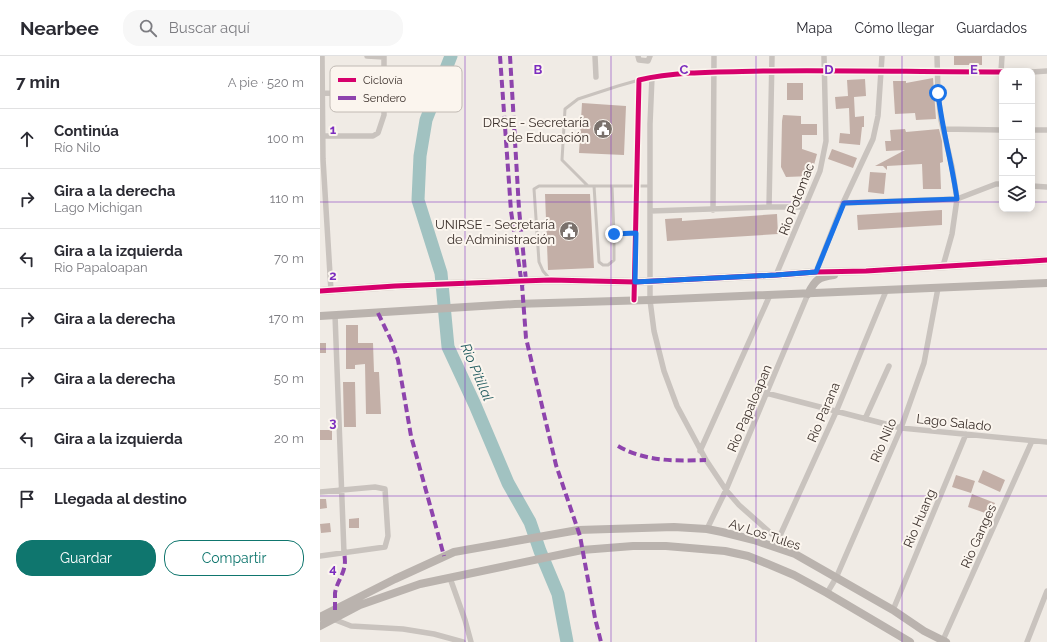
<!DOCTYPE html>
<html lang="es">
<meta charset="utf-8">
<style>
:root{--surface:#fff;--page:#f7f7f7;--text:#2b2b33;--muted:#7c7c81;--line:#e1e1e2;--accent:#0f766e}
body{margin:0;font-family:Raleway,sans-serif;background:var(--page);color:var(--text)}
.controls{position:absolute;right:12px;top:12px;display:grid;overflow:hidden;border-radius:8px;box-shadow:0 2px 10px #0003}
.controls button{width:36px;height:36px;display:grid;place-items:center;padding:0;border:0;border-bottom:1px solid var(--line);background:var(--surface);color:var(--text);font:20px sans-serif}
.stop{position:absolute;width:12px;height:12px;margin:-9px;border:3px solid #1a73e8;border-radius:50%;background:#fff}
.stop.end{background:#1a73e8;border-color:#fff;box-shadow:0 1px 4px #0008}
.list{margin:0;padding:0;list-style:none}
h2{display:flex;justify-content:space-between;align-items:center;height:52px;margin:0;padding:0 16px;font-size:17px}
h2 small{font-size:13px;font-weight:400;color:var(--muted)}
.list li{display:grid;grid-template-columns:26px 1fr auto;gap:12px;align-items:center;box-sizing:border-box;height:60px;padding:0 16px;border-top:1px solid var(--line)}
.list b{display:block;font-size:15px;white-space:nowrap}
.list p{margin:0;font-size:13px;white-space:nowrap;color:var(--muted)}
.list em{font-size:13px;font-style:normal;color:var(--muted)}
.actions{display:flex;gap:8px;padding:12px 16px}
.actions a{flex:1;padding:9px 0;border:1px solid var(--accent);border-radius:16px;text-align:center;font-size:14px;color:var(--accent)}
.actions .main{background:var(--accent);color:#fff}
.icon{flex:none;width:22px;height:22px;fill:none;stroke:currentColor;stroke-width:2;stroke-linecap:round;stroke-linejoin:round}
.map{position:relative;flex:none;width:727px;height:586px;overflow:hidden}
header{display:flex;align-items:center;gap:24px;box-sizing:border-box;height:56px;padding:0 20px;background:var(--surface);border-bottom:1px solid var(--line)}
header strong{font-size:19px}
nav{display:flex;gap:22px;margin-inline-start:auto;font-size:14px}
.search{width:280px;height:36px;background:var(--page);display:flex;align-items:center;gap:10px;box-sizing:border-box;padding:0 14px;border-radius:16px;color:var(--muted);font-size:15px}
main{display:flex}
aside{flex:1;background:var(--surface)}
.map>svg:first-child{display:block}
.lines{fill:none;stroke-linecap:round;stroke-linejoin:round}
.river{stroke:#a1c2c1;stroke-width:13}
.building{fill:#c3afa7}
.lane{stroke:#c9c3be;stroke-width:3}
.street{stroke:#c9c3be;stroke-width:5.5}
.secondary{stroke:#bab3ae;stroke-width:8}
.quiet{stroke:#8e44ad;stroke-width:4;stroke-dasharray:8 4;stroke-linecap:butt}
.cycleway-casing{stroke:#fbf5ee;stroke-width:8}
.cycleway{stroke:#d6006c;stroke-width:5}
.route{stroke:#1a73e8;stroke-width:5}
.grid{fill:none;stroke:#7b2cbf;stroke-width:1;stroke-opacity:0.55}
.labels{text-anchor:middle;stroke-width:4;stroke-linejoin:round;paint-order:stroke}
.poi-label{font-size:13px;fill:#3b302b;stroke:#fbf5ee;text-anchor:end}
.street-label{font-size:13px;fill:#3b302b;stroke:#fbf5ee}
.water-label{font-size:14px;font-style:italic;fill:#1f5a5e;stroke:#fbf5ee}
.key{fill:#fbf5ee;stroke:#c1bab4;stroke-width:1}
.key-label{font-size:11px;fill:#3b302b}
.grid-label{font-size:13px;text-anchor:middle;font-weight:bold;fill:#7b2cbf;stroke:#fbf5ee;stroke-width:4;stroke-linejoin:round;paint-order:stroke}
</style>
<header>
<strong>Nearbee</strong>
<div class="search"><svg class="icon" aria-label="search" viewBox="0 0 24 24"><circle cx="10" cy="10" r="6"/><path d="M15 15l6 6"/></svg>Buscar aquí</div>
<nav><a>Mapa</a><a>Cómo llegar</a><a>Guardados</a></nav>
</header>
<main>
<aside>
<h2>7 min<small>A pie · 520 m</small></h2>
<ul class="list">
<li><svg class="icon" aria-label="ahead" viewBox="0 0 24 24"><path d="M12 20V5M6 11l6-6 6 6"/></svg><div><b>Continúa</b><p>Río Nilo</p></div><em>100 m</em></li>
<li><svg class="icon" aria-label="right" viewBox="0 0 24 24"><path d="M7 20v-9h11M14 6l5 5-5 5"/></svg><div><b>Gira a la derecha</b><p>Lago Michigan</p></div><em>110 m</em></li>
<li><svg class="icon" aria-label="left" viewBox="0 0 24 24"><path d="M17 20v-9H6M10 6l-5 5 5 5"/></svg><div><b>Gira a la izquierda</b><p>Rio Papaloapan</p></div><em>70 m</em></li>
<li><svg class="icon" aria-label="right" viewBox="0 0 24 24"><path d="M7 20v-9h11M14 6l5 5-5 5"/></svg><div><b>Gira a la derecha</b></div><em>170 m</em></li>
<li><svg class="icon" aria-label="right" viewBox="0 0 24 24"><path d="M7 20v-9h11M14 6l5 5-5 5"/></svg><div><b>Gira a la derecha</b></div><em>50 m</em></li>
<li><svg class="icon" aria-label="left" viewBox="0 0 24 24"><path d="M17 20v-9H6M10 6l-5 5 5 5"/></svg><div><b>Gira a la izquierda</b></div><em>20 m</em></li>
<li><svg class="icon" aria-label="arrive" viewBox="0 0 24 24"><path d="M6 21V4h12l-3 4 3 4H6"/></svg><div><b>Llegada al destino</b></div></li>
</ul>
<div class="actions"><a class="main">Guardar</a><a>Compartir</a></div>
</aside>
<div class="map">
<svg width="727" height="586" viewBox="0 0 727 586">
<rect width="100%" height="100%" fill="#f0ebe5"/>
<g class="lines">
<!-- river -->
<path class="river" d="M131,0L106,64L100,100L98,144L121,217L128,291L155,349L188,427L210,466L220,495L238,538L247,586"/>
</g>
<!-- building -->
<path class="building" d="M634,0H662V9H634Z
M613,22L616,63L596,64L595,57L575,58L573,25H586V27Z
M545,23L546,40L534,41L535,61L544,60V71H542L540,89L519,87L520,77L530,78L529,52L516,53L515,41L528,40L527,24Z
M467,27H483V44H467Z
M262,47L306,50L304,99L259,97Z
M463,59L481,60V68H497V79H482V93L497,98L491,120L466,121L461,111L462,65Z
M585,73L586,76L619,73L622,85L623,106L620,107L621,133H603L602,108L567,110V114L563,110H555L585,94L566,95L565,85H571L570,74Z
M512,93L537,102L533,112L508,103Z
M550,116L566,117L564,138L548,136Z
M225,138H270L274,212L228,214Z
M622,154V169L538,174L537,159Z
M457,158L458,178L347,185L345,163L362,162V165Z
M26,269H38V287H53L54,316H59L61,358H46L45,308L35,309V313H26Z
M0,287H6V297H0Z
M23,326H35L36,371H24Z
M0,374H12V384H0Z
M663,414L685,424L680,436L658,426Z
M636,419L655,425L651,437L632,431Z
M652,438L675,447L671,459L648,451Z
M0,443H6L7,452L0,453Z
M39,462V472H29V463Z
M10,467L11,476L1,477L0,468Z"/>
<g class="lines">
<!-- lane -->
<path class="lane" d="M268,130L242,104L245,53L258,43L298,30L319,24
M274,130L279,206L283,209H288L294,204V178L316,177
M292,130L294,178
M229,222L223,215L219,206L214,133L219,130H329"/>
<!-- street -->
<path class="street" d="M2,0L3,103L11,235
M47,0L64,1
M275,0L276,21
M318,0L319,4L328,5L330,0
M617,0L618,37L621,64L632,111L637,143L632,178L623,210
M681,16L682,0
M712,16L727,15
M332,21L330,68V244L334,275L344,315L357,350L386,404L406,434L419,449L471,495
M0,37L63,39
M623,73L682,74
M712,74H727
M3,80H53L58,77L64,59V0
M712,130L727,131
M523,147L637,143L676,128H682
M449,151L452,0
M393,154L394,0
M330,155L449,151H485
M496,216L523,147L553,83L558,60L562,0
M456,219L500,115L506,85L504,0
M314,244L319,24C357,15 404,16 443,15C523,14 602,16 682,16
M15,259L24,497
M446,337L581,372L727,386
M545,363L569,310
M380,395L450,239
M0,436L55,431L65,433L68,480L65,491L0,500
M387,473L406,434L488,238
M458,484L516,356L566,235
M130,522L145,564L151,586
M507,537L516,522L581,372L604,307L618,232
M573,554L646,378
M13,563L31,570L83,573L114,578L143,586
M623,584L712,385
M707,586L727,535"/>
<!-- secondary -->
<path class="secondary" d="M0,235L75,230L201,225L231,224L315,226L456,219L496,216L546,215L727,204
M488,238C495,224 498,221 514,219
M0,260L195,248L330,244L727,227
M0,561L75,523L134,496L258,474L354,471L387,473L402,476L434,484L475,498L573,554L604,575L626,586
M0,570L40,549L100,528L262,494L313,490H346L405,495L428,500L448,508L474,519L507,537L590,586"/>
<!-- quiet -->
<path class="quiet" d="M180,0L191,155L202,229L206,282L236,409L260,480L275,562L281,586
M190,0L199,153L206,225L203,228
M58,257L71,284L78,304L91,380L124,500
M298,390C326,406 356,405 386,404
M15,554C15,548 15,543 15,537C18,521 28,516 24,497"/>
<defs>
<path id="cycleway" d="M0,235L75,230L201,225L231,224L315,226L456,219L496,216L546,215L727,204
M314,244L319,24C357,15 404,16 443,15C523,14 602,16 682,16"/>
</defs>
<!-- cycleway casing -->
<use href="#cycleway" class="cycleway-casing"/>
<!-- cycleway -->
<use href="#cycleway" class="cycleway"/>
</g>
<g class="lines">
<!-- route -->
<path class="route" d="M294,178L316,177L315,226L456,219L496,216L524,147L637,143C632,107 622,73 618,37"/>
</g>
<!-- grid -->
<path class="grid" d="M145,0V586M291,0V586M436,0V586M582,0V586M0,146H682M712,146H727M0,293H727M0,440H727"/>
<!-- icons -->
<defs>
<symbol id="civic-disc" viewBox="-11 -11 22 22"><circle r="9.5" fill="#7a716c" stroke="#fbf5ee"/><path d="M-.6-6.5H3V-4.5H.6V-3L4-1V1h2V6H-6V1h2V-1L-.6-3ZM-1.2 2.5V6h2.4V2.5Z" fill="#fff"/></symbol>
</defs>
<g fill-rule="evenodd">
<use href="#civic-disc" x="272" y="62" width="22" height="22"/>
<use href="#civic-disc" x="238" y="164" width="22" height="22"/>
</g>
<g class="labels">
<!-- poi labels -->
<g class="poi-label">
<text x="269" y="71">DRSE - Secretaría<tspan x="269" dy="15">de Educación</tspan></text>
<text x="235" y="173">UNIRSE - Secretaría<tspan x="235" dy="15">de Administración</tspan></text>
</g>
<!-- street labels -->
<g class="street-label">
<text transform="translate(476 143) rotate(-69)" y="5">Rio Potomac</text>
<text transform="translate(429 352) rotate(-67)" y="5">Rio Papaloapan</text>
<text transform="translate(503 356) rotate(-67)" y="5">Rio Parana</text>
<text transform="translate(634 366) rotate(6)" y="5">Lago Salado</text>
<text transform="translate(563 384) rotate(-67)" y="5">Rio Nilo</text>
<text transform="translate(599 462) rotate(-67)" y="5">Rio Huang</text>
<text transform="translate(445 478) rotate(18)" y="5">Av Los Tules</text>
<text transform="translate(658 480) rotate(-66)" y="5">Rio Ganges</text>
</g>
<!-- water labels -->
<g class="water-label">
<text transform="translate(157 316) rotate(67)" y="5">Rio Pitillal</text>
</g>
</g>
<!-- legend -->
<rect x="10" y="10" width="132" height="46" rx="6" class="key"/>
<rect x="18" y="22" width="18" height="4" fill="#d6006c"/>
<rect x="18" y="40" width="18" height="4" fill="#8e44ad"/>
<g class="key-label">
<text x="43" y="28">Ciclovía</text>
<text x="43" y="46">Sendero</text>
</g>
<g class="grid-label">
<text x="218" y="18">B</text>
<text x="364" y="18">C</text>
<text x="509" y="18">D</text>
<text x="654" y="18">E</text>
<text x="13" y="78">1</text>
<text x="13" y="224">2</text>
<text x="13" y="371">3</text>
<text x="13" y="517">4</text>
</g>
</svg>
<div class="controls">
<button>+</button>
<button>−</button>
<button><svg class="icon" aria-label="locate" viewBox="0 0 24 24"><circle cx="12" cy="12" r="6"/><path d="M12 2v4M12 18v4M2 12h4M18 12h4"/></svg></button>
<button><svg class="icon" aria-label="layers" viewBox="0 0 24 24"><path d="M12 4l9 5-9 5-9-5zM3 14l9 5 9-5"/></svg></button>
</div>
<div class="stop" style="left:618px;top:37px"></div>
<div class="stop end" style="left:294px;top:178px"></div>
</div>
</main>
